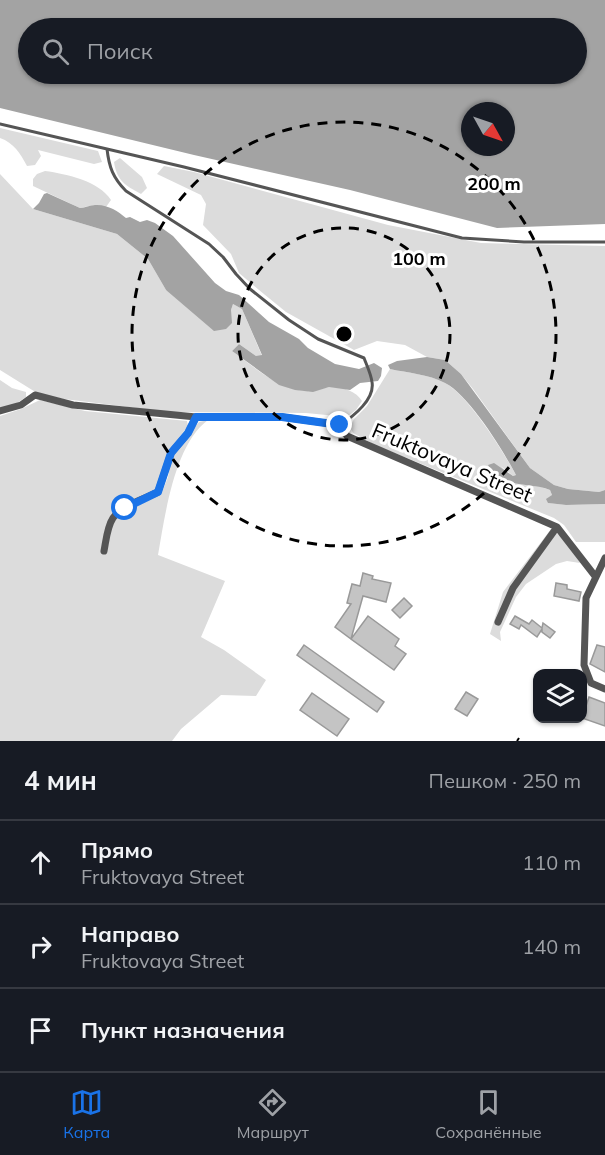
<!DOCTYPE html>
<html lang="ru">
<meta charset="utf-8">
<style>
:root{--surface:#171b24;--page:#20242c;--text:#f1f3f6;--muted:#9ea1a6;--line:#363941;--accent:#1a73e8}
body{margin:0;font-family:Mulish,sans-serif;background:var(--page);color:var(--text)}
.controls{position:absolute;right:18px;bottom:18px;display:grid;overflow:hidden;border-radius:12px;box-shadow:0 2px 4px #0004}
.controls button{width:54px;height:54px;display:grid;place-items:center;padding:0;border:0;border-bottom:2px solid var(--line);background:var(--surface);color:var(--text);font:30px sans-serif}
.compass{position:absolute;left:461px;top:102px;width:54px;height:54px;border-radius:50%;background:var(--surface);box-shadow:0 2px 4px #0004;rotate:130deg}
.stop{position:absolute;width:18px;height:18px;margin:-14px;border:4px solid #1a73e8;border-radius:50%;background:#fff}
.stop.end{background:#1a73e8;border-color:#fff;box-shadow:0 2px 6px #0008}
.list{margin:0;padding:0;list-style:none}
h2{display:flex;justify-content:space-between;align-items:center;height:78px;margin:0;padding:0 24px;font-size:26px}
h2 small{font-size:20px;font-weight:400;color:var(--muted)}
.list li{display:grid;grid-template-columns:39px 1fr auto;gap:18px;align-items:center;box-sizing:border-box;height:84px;padding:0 24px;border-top:2px solid var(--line)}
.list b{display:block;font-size:22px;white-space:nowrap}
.list p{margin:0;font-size:20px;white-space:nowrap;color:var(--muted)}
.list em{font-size:20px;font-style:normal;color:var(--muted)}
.icon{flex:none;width:33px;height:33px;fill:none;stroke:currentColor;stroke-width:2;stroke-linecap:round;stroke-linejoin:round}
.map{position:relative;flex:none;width:605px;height:741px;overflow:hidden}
.search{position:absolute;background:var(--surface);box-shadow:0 2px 4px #0004;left:18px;right:18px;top:18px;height:66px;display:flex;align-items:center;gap:15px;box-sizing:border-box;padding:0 21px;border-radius:33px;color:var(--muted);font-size:22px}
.sheet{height:330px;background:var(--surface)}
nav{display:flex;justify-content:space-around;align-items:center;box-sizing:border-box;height:84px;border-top:2px solid var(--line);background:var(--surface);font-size:16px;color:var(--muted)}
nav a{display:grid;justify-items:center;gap:3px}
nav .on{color:var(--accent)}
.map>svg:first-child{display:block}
.green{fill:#dcdcdc}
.water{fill:#a3a3a3;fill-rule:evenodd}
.building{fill:#c4c4c4;stroke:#999;stroke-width:1.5}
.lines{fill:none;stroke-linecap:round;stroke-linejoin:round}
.service{stroke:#555;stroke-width:3}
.minor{stroke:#555;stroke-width:7}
.rail{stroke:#000;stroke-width:2;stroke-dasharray:9 3 1.5 3;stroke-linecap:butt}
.route{stroke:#1a73e8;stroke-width:8}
.ring{fill:none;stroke:#000;stroke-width:3;stroke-dasharray:10 8}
.labels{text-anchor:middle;stroke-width:6;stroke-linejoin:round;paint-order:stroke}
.street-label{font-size:21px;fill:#000;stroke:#fff}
.centre{fill:#000;stroke:#fff;stroke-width:3}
.ring-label{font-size:18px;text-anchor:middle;font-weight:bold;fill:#000;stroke:#fff;stroke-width:6;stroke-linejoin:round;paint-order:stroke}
</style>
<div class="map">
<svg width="605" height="741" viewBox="0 0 605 741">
<rect width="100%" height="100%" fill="#fff"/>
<!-- green -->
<path class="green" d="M0,128L98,151L102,162L94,164L38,150L41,156L35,165L27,166C20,153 14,143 0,138Z
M120,158L142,177L147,188L141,194C125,185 117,181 114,162Z
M164,166L194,172L388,225L481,243L605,246V490L599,492L568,489L554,485L530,468L473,389L461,374L445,360L427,357L405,345L377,341L354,350L286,312L259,290L239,273L231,254L203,225L206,204L201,195L157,174Z
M45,171C67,174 99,181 111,200L106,207L94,205L80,208L33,186V179L37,174Z
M0,174L33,209L117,234L148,259L166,290L231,310L233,304L242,309L262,356H256L239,344L232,351C256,368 276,388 306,391C315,392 320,388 329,387C341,386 356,391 362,401L356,410L347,417L306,413L169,412L64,399L37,393L0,370Z
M390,369C408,373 428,374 445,383C468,395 503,451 516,475L513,476L501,466L518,484L541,487L550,490L552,495L548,503L566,505L605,504V542H576L564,525L554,518L375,445L353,433L350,427L354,419L367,406Z
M0,380L12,388L26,392V397L14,405L0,408Z
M40,400L85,411L187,421L188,426L167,453L161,477L155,490L108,522L162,492L168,477L172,455L199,422L208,420C174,445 165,516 158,555L225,581L201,637L224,650L266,680L256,696L221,695L181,729L172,741H0V416L21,409Z
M551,529C564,538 573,549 580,563L567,561L556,564L526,584L516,597L500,632L501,641L490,634L503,592Z"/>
<!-- water -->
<path class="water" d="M0,0H605V224L497,228L350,190L194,155L0,108ZM28,28H576V74H28ZM470,111H506V147H470Z
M47,193L80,208C85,208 90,205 95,205C107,204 118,211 126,218L130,217L140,222L147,220L155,223L173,236L215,283L226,291L239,295L269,322L299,339L308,348L335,364L359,369L374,363L382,368L381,376L378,381L360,383L350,390L329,387L313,392L295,390L279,385L232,351L239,344L256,356L262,355L242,309L233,304L231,310L232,323L226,329L214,331L166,290L148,259L117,234L33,209L39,203L44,194Z
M427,357L445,360L461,374L530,468L554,485L568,489L599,492L605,490V504L566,505L548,503L546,499L552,495L550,490C530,482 499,489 488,465L494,463L513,476L516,475C503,450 469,395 445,383C428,374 408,373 390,369L388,365L397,361Z"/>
<!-- building -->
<path class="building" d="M363,573L373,576L372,579L391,583L386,602L363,596L351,639L335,627L351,604L347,603L352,584L360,586Z
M556,583L567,585V589L581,592L579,601L554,596Z
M404,598L412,606L400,618L392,610Z
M368,616L399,639L395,646L406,654L394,670L351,639Z
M515,616L529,624L532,620L542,628L543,623L555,632L550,638L542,632V629L537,637L521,625L519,629L510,624Z
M304,645L384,702L377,712L297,655Z
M597,645L605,647V672L590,664Z
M466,692L478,699L467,716L455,709Z
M312,693L349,719L337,736L300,710Z
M589,697L605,703V726L582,718V708L585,709Z"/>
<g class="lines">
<!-- service -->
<path class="service" d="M0,124L184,167L462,238L524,242H605
M107,149C109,167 113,178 126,191L209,244L223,257L236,274L250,289L289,320L318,339L364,358C367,366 371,374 372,382C375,399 354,416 341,424"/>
<!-- minor -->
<path class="minor" d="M0,411L21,405L35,395L73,405L196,417H282L340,425L347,436L557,527L595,576
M104,551C106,541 107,527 113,518C122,505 144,499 158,492L171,453L188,433L196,417
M605,558L586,598L584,665L591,683L605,689
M498,622L513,588L557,527"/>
<!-- rail -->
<path class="rail" d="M517,741L519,738"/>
</g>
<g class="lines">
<!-- route -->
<path class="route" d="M125,508L158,492L171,453L188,433L196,417H282L340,425"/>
</g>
<!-- distance rings -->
<g class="ring">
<circle cx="344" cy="334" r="106"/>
<circle cx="344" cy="334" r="212"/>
</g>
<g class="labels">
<!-- street labels -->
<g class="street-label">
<text transform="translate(452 463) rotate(23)" y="7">Fruktovaya Street</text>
</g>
</g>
<circle cx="344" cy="334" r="9" class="centre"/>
<g class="ring-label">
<text x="494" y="190">200 m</text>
<text x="419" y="265">100 m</text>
</g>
</svg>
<div class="controls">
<button><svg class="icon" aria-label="layers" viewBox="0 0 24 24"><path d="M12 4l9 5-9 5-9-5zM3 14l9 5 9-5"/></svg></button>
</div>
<svg class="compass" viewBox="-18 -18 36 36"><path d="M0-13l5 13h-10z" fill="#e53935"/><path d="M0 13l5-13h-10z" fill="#9ea1a6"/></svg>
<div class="stop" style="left:125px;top:508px"></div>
<div class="stop end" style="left:340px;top:425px"></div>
<div class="search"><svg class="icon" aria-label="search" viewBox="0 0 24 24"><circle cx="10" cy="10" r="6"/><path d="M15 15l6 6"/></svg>Поиск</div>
</div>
<section class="sheet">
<h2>4 мин<small>Пешком · 250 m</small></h2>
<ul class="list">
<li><svg class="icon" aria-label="ahead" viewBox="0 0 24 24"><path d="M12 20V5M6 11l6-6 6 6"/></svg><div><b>Прямо</b><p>Fruktovaya Street</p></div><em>110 m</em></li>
<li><svg class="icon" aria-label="right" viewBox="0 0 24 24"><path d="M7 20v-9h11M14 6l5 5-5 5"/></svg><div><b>Направо</b><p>Fruktovaya Street</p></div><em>140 m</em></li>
<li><svg class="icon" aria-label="arrive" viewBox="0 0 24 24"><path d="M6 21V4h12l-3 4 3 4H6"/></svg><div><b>Пункт назначения</b></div></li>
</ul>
</section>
<nav>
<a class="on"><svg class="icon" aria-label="map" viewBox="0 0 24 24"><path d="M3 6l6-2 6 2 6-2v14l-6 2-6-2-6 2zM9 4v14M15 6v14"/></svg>Карта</a>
<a><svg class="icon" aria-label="directions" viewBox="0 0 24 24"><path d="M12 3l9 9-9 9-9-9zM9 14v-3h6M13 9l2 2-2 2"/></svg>Маршрут</a>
<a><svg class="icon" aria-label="saved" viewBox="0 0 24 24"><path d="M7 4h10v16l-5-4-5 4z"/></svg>Сохранённые</a>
</nav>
